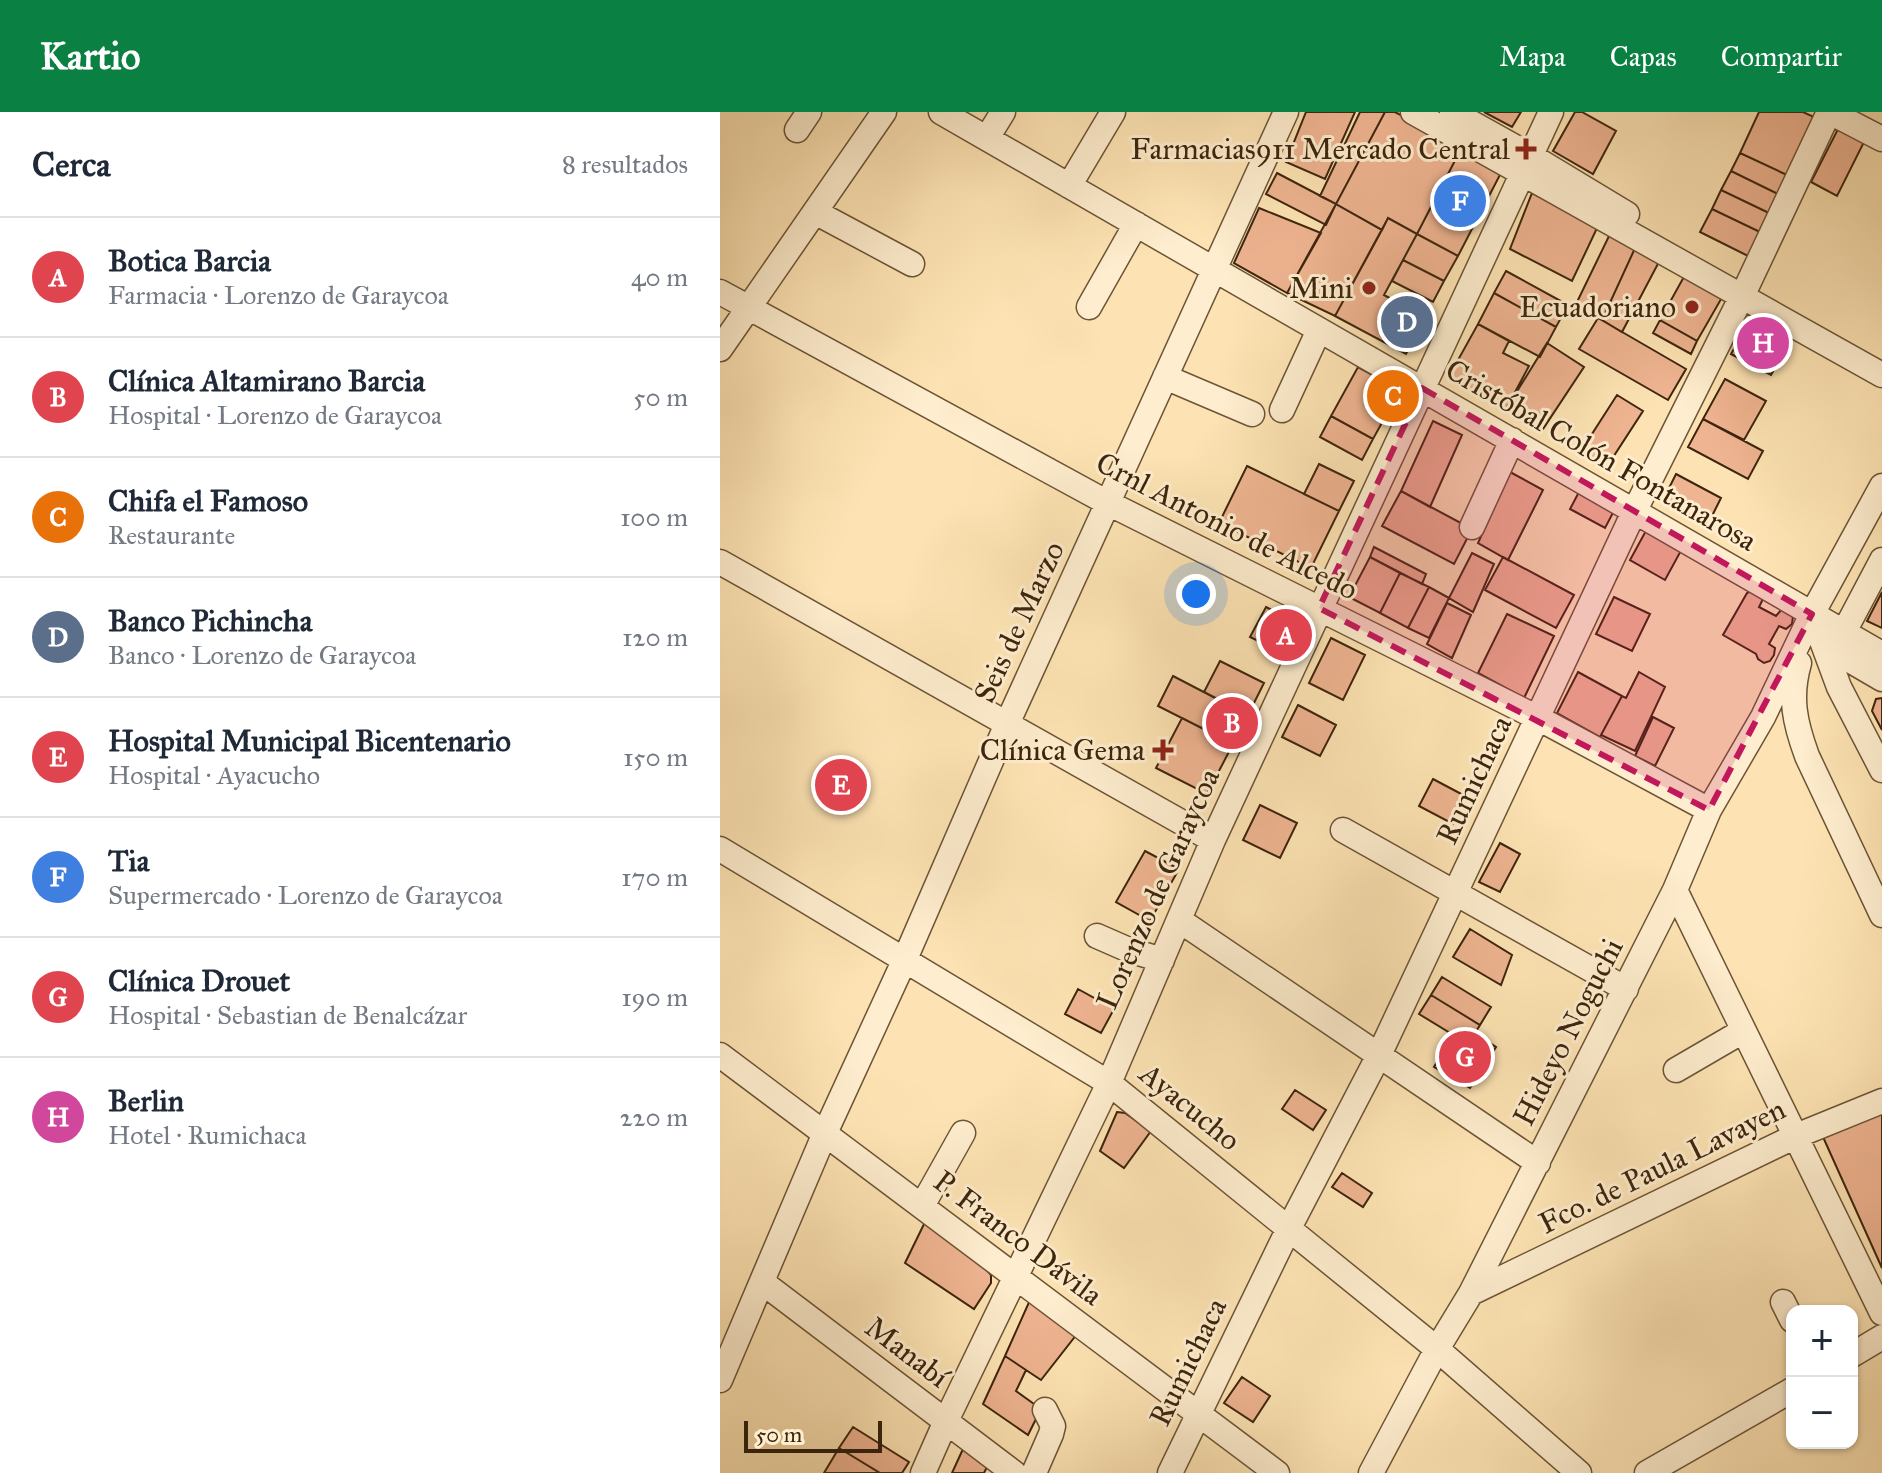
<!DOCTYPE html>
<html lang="es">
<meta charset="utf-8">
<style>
:root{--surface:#fff;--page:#f6f6f7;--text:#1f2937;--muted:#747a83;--line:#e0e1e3;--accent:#0b8043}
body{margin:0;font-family:"IM FELL Great Primer",serif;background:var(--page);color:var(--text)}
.controls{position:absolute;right:24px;bottom:24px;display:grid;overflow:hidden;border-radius:16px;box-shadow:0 2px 6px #0004}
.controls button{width:72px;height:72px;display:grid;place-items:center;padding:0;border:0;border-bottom:2px solid var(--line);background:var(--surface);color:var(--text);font:40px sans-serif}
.scale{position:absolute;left:24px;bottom:20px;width:138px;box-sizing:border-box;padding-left:8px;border:4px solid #3c250d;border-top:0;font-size:22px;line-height:28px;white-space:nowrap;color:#3c250d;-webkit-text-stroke:6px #feedce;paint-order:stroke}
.you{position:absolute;left:476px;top:482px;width:28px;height:28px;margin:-20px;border:6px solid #fff;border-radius:50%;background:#1a73e8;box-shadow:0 0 0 12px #1a73e833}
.badge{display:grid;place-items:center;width:52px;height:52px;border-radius:50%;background:var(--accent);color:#fff;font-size:26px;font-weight:700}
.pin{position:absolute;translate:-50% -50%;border:4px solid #fff;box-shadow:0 2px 8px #0006}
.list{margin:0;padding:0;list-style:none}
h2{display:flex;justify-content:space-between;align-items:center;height:104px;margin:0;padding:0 32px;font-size:34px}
h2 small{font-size:26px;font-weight:400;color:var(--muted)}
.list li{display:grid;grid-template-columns:52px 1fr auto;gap:24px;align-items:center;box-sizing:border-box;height:120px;padding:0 32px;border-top:2px solid var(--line)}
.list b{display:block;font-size:30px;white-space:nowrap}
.list p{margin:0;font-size:26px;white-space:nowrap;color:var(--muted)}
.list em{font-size:26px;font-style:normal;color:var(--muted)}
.map{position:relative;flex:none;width:1162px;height:1361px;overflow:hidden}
header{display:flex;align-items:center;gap:48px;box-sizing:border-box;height:112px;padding:0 40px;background:var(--accent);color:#fff}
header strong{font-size:38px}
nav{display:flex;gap:44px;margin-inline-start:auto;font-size:28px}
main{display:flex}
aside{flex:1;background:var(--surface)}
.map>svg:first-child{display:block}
.building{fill:#efb491;stroke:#3c250d;stroke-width:2}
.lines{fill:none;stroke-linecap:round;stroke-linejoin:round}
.minor-casing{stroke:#6c5436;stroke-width:27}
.minor{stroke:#feedce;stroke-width:24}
.marked{fill:#c2185b;fill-opacity:0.2;stroke:#c2185b;stroke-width:6;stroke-dasharray:16 10;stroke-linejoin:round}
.poi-dot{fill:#8f2418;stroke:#feedce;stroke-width:3}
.labels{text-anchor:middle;stroke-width:6;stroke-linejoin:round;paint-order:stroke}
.poi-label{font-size:30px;fill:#3c250d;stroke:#feedce;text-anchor:end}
.street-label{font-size:30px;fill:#3c250d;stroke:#feedce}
</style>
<header>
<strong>Kartio</strong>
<nav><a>Mapa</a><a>Capas</a><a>Compartir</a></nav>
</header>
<main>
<aside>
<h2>Cerca<small>8 resultados</small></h2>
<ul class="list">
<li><span class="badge" style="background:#e0444e">A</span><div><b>Botica Barcia</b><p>Farmacia · Lorenzo de Garaycoa</p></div><em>40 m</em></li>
<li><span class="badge" style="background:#e0444e">B</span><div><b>Clínica Altamirano Barcia</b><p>Hospital · Lorenzo de Garaycoa</p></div><em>50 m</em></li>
<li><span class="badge" style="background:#e8710a">C</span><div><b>Chifa el Famoso</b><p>Restaurante</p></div><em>100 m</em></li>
<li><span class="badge" style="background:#5c6f8a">D</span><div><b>Banco Pichincha</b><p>Banco · Lorenzo de Garaycoa</p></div><em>120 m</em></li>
<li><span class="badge" style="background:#e0444e">E</span><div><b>Hospital Municipal Bicentenario</b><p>Hospital · Ayacucho</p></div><em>150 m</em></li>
<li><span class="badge" style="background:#3f7fe0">F</span><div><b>Tia</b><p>Supermercado · Lorenzo de Garaycoa</p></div><em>170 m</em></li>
<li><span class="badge" style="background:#e0444e">G</span><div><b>Clínica Drouet</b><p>Hospital · Sebastian de Benalcázar</p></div><em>190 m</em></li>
<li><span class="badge" style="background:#d1479c">H</span><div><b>Berlin</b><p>Hotel · Rumichaca</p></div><em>220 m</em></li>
</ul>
</aside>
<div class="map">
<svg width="1162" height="1361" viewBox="0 0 1162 1361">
<rect width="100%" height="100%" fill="#fde3b3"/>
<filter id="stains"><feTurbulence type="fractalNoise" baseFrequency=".0025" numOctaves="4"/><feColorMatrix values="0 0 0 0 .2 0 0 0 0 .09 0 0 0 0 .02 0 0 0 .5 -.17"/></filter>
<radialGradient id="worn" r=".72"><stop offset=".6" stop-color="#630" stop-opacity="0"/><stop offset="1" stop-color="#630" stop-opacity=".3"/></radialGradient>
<!-- building -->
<path class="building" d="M586,0H635L605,67L566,50Z
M640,0H665L616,92L600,84Z
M665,0H675L742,35L697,122L668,106L662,118L616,92Z
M764,0H801L792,15Z
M855,0H862L896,19L873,62L833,39Z
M1039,0H1083L1094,5L1067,63L1020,41Z
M1118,17L1144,30L1117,84L1091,70Z
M742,35L783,57L738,144L697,122Z
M1020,41L1067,63L1058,82L1011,59Z
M1011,59L1058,82L1049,101L1001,78Z
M557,61L616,92L606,113L546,82Z
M1001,78L1049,101L1040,120L992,97Z
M812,81L878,114L852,169L790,137Z
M616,92L662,118L615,204L567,181Z
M539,96L601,121L567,181L514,151Z
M992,97L1040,120L1028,144L980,120Z
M668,106L697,122L664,183L706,206L686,242L615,204Z
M697,122L738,144L724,169L683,148Z
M890,122L916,134L883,206L856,192Z
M916,134L940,148L902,220L882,208Z
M683,148L724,169L713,190L672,169Z
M786,159L848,193L836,215L774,181Z
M966,161L1004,182L977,229L940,208Z
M774,181L836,215L820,245L758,212Z
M1035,199L1075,221L1051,263L1011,242Z
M878,206L966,257L948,288L859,237Z
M940,208L977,229L971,242L933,221Z
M758,212L789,229L783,241L809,254L786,297L728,266Z
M827,231L864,255L821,320L786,297Z
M638,255L680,278L653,327L611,304Z
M1005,267L1046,289L1024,328L983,307Z
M897,283L923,299L886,356L861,339Z
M611,304L653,327L642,348L600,325Z
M983,307L1043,339L1028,367L968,335Z
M713,309L742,323L710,395L681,379Z
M599,352L634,369L619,399L584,382Z
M527,354L619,399L591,456L499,411Z
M790,360L823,378L788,448L758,431Z
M956,362L1001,386L988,412L943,388Z
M860,378L895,397L885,416L850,397Z
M681,379L752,417L734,452L662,414Z
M928,415L963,435L945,468L910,448Z
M654,435L706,462L702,472L650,445Z
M752,441L774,452L753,500L729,486Z
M650,445L680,461L660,501L629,485Z
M783,445L854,483L836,516L765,478Z
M680,461L709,475L688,516L660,501Z
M709,475L729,486L709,526L688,516Z
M1033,478L1043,487L1039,495L1056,504L1061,498L1068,499L1073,504L1072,512L1066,517L1059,514L1049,532L1055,536L1054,543L1050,549L1044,551L1038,547L1036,542L1003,523L1027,481Z
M1162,480V516L1147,509Z
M894,485L930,502L912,539L876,522Z
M727,491L751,503L732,546L707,532Z
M546,495L572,509L557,538L530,525Z
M787,502L834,524L804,586L758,561Z
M611,526L645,543L623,588L589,571Z
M500,549L544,571L528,603L484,580Z
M858,560L902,584L880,625L837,601Z
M919,560L945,575L915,639L881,623L902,584L906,586Z
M453,564L528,603L513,632L438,594Z
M1162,586V618L1152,599L1156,587Z
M578,593L616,613L600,644L562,625Z
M933,605L954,616L935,654L915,644Z
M462,606L513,632L487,682L436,656Z
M713,667L747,685L733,712L699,694Z
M540,693L577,711L560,746L523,728Z
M780,731L800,742L780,780L759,770Z
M425,739L459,757L430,809L396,790Z
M750,817L792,843L781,873L733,845Z
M722,865L771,895L760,913L711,883Z
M358,877L394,897L381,921L345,902Z
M711,883L760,913L748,932L699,902Z
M755,921L776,935L750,976L714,955L733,924L748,932Z
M575,978L606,998L593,1018L562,997Z
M397,1000L405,1001L431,1019L404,1056L380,1039Z
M1162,1000V1156L1103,1025Z
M622,1061L652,1081L643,1095L612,1075Z
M205,1110L262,1152L271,1163V1171L254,1197L185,1151Z
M310,1188L357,1222L321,1268L285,1244Z
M285,1244L306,1258L296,1279L321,1297L308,1323L263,1292Z
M522,1265L550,1284L533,1310L504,1291Z
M133,1315L189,1350L182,1361H160L119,1336Z
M119,1336L160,1361H104Z
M243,1337L269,1351L264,1361H232Z"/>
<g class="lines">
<defs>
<path id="minor" d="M221,0L1162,542
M693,0L1162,263
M732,0L811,44L907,102
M1110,0L1162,27
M77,18L89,0
M267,26L283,0
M349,74L393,0
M95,100L192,152
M0,180L388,391L818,606L989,698
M369,195L416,112
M0,237L164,0
M445,265L532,302
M562,298L599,218
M752,415L792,328
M0,450L493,728
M1092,502L1119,575L1162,658
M1106,520L1126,546L1162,567
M1124,520L1162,448
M1079,551C1069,586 1075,611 1087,644L1162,803
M623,718L906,877
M0,737L389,971L717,1237L859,1361
M955,778L1162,1201
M459,808L818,1051
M377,824L409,838L442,848
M0,943L557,1361
M956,958L1023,919
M202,1094L243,1021
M42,1170L294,1361
M751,1181L1076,1024L1162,989
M1063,1190L1072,1208
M1132,1243L1162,1225
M0,1268L105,1021L185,847L287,612L566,0
M203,1361L226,1309L389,971L493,728L831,0
M314,1361L331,1322L333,1314L325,1298
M450,1361L569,1116L659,943L914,400L1027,174L1109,0
M651,1361L717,1237L751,1181L955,778L989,698L1043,605L1092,502L1162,374
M927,1361L1072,1278"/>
</defs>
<!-- minor casing -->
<use href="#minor" class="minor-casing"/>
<!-- minor -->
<use href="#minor" class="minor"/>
</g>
<!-- marked area -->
<path class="marked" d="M702,276L1092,502L989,698L599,496Z"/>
<!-- markers -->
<g class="poi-dot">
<path d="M802 25h8v8h8v8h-8v8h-8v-8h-8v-8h8z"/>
<circle cx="649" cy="176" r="8"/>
<circle cx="972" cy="195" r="8"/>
<path d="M439 626h8v8h8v8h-8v8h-8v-8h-8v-8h8z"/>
</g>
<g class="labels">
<!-- poi labels -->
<g class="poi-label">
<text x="790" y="47">Farmacias911 Mercado Central</text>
<text x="633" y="186">Mini</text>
<text x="956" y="205">Ecuadoriano</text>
<text x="425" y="648">Clínica Gema</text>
</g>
<!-- street labels -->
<g class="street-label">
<text transform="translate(881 343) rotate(30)" y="10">Cristóbal Colón Fontanarosa</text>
<text transform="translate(507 414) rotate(27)" y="10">Crnl Antonio de Alcedo</text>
<text transform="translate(299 510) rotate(-65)" y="10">Seis de Marzo</text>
<text transform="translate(754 668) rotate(-65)" y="10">Rumichaca</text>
<text transform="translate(438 777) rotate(-66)" y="10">Lorenzo de Garaycoa</text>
<text transform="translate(848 920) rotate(-63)" y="10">Hideyo Noguchi</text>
<text transform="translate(470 995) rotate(39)" y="10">Ayacucho</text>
<text transform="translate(942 1054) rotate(-26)" y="10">Fco. de Paula Lavayen</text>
<text transform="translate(298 1126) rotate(37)" y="10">P. Franco Dávila</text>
<text transform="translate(187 1240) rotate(37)" y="10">Manabí</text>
<text transform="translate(468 1250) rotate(-64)" y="10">Rumichaca</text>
</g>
</g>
<rect width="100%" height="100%" filter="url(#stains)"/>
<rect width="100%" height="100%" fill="url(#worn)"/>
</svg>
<div class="controls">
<button>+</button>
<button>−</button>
</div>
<div class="scale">50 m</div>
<div class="you"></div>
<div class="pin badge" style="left:566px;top:523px;background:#e0444e">A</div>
<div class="pin badge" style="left:512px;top:611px;background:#e0444e">B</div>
<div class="pin badge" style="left:673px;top:284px;background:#e8710a">C</div>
<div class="pin badge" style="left:687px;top:210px;background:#5c6f8a">D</div>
<div class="pin badge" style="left:121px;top:673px;background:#e0444e">E</div>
<div class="pin badge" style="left:740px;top:89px;background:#3f7fe0">F</div>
<div class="pin badge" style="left:745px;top:945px;background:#e0444e">G</div>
<div class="pin badge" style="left:1043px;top:231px;background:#d1479c">H</div>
</div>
</main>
